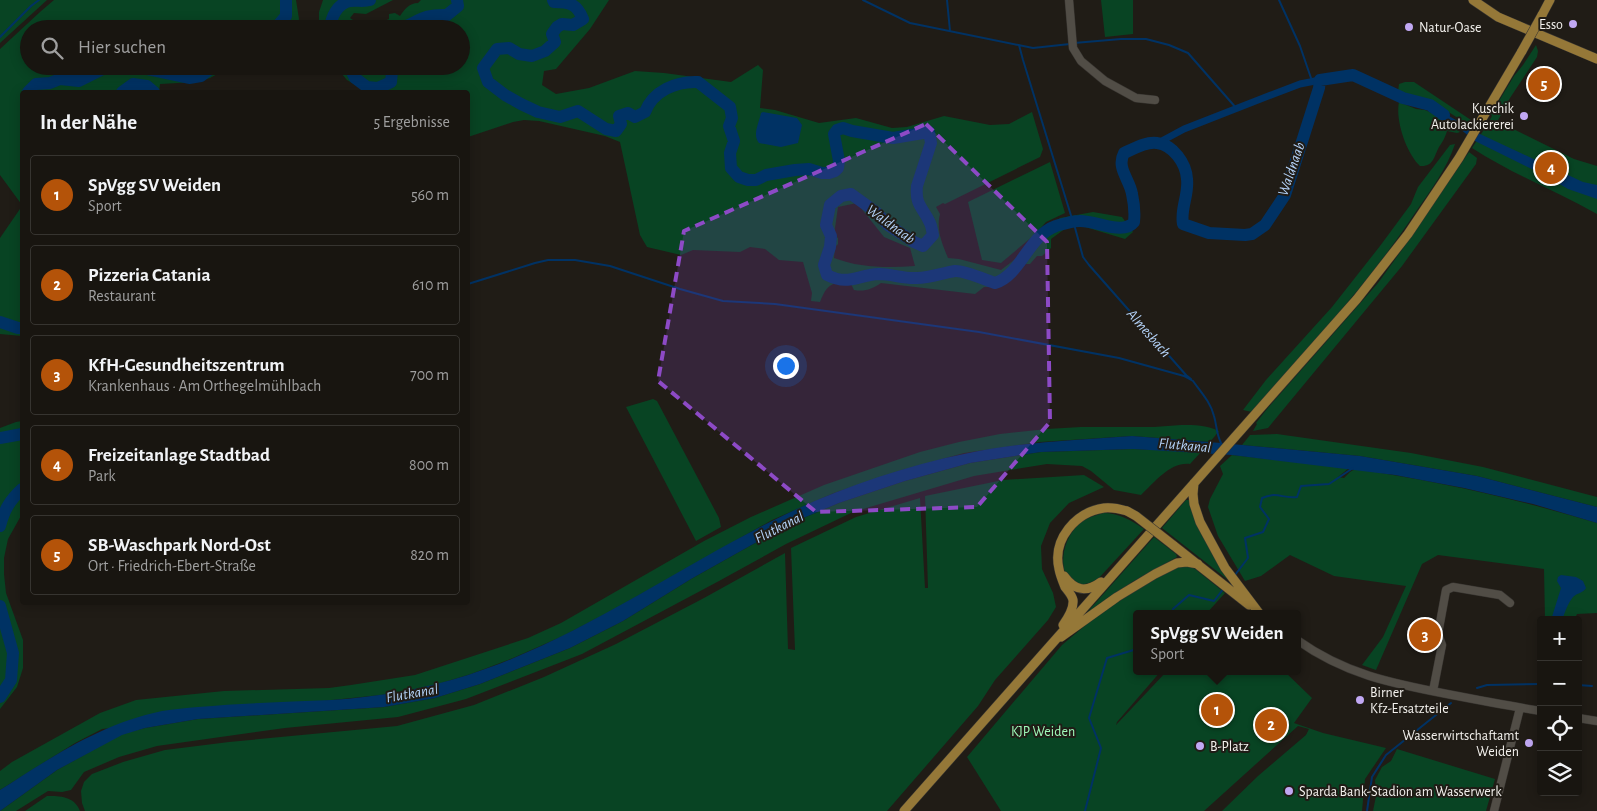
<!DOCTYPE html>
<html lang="de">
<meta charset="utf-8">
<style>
:root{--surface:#181510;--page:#25221e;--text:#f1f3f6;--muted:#9f9f9f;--line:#363430;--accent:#b45309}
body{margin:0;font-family:"Alegreya Sans",sans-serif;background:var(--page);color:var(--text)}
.controls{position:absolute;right:15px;bottom:15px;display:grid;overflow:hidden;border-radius:5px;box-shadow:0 2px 12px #0003}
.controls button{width:45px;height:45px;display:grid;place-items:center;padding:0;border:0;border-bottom:1px solid var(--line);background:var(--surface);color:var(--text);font:25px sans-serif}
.you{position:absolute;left:785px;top:365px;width:18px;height:18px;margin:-12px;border:4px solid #fff;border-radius:50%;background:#1a73e8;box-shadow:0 0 0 8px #1a73e833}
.badge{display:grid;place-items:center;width:32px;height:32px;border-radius:50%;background:var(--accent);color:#fff;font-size:16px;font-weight:700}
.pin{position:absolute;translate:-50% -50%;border:2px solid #fff;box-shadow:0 1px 5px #0006}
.popup{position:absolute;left:1133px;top:610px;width:168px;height:65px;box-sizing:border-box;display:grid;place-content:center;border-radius:5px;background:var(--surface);filter:drop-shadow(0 1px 4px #0005);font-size:16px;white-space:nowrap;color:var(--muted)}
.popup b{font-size:19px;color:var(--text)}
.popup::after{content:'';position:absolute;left:50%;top:100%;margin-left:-10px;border:10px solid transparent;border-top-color:var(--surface)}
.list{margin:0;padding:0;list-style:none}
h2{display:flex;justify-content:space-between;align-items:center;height:65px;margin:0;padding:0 20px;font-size:21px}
h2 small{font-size:16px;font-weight:400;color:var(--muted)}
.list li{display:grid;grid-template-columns:32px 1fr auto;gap:15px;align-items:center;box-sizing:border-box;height:80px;margin:0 10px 10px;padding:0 10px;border:1px solid var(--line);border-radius:5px}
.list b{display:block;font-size:19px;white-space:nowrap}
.list p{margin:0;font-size:16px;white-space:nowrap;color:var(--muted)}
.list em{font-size:16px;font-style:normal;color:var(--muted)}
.icon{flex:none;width:28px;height:28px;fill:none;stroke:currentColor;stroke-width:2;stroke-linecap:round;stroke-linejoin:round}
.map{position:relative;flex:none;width:1597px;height:811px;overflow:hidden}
.search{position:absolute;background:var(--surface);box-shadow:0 2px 12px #0003;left:20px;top:20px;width:450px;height:55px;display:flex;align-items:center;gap:12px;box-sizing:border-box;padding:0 18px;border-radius:28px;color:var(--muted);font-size:19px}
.panel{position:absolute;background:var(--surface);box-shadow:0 2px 12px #0003;left:20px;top:90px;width:450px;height:515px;border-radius:5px}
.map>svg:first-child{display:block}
.green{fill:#084423;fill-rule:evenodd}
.water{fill:#003264}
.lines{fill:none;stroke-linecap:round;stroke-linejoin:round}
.stream{stroke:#003264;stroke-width:2}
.canal{stroke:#003264;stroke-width:7}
.river{stroke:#003264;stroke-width:12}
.minor-casing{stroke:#393632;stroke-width:9}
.major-casing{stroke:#393632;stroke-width:10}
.minor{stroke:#514d46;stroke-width:8}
.major{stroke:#957838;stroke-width:9}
.major-bridge-casing{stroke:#393632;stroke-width:10;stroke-linecap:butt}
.major-bridge{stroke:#957838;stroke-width:9}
.marked{fill:#8d4ac6;fill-opacity:0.2;stroke:#8d4ac6;stroke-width:4;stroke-dasharray:10 6;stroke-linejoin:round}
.poi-dot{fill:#c1a8f3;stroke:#201c16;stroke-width:2}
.labels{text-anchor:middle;stroke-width:4;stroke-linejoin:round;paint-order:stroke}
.poi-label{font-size:14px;fill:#f3f1ed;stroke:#201c16;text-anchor:start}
.park-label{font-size:14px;fill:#9ffbba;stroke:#201c16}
.water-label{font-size:15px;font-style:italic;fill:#b4d3f9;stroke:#201c16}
</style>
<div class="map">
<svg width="1597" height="811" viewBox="0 0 1597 811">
<rect width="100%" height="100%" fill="#201c16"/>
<!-- green -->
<path class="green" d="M0,0H47L0,43Z
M54,0H296L299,19L297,29H29V66H232L210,78L196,82L160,84L159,92H22V205L0,175V49L40,12Z
M323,0H393L366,14L354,13L350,18L356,22L358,29H319V12Z
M421,0H609L590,29L556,69L544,71L542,85L556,94L589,88L635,71L664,73L731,82L758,65L763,70L760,108L775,110L819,123L856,118L892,128L907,127L944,116L990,125L1009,124L1032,112L1043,149L1040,157L945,204L943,203L936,207L940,214C936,230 942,243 948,258L959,259L1001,270L1018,257L1033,236L1001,263L982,260L968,202L1050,162L1065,213L1046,222L1037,232L1060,218L1093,212L1122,217L1133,232L1125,239L1082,226L1066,228L1051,239V248L1042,256H1037L1030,264H1024L1000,287H984L975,294L881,283C872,289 865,292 854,290L851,284L852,282C832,283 828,282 820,302L811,301L812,293L803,262L779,260L765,249L750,247L740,252L693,250L681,255L647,247L640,235L620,142L605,136L539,121L524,120L513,122L468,137V92H367L347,80L335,66H354L358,73L363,66H461V29H380L382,22L389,19V14L395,13L400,16C404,10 409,3 418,3ZM857,203L884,237L910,248L915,266C888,268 860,268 834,258L835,247L838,244V238L834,235L838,207Z
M1101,0H1133V34L1105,37Z
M1536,45L1538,51L1537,57L1510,98L1496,124L1491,126L1487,125L1492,116L1491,114L1514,76L1523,65Z
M1405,82H1414L1471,120L1469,125L1428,99L1417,98L1398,92L1399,84Z
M1399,102L1416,109L1425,110L1439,116L1460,132L1457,133L1447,131C1445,138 1443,141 1439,147C1434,156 1434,167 1420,166C1407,154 1395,121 1399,102Z
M1501,123L1574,159L1597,166V214C1556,191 1512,174 1472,148L1485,128L1497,129Z
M1455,144C1447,168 1431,190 1417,210C1369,283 1309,347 1252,412L1243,410L1266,380L1332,307L1380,246L1411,204L1418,187L1450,145Z
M1469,152L1477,158L1476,164L1402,266L1268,428L1253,431L1257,424L1256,423L1267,409L1378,283L1404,247Z
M22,206V336L0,334V238Z
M653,399L657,401L719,518L721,527L696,541L626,407Z
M22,421V514L8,539L4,558V574L6,593L23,640V668L17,687L0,709V428L16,422Z
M1181,425C1195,425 1206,425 1219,431L1210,442L1132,436L1040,442L964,453L899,471L834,493L772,520L611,611L563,636L513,658L471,674L428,687L381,695L332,700L102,729L75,743L0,790V771L12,762L100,713L136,700L224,691L329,688L351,685L415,675L528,638L561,623L704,541L751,517L824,485L920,452L959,442L1000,434L1047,429L1081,427H1154Z
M1277,434L1411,453L1483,467L1597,497V507L1477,476L1360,456L1242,445L1250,435Z
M1133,449L1201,452L1190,464C1170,462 1155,482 1141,495L1114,490L1091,471L1082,466L1047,464L974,476L853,512L786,544L719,581L582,654L466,699L398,717L285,728L157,746L119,757L84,772L71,790L62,792L48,791L16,811H0L57,770L122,734L145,728L198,719L384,707L435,698L480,684L570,648L623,621L691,579L789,524L839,503L905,481L970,463L1041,452Z
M1232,455L1349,468L1338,477L1344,478L1350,472L1355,469C1439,481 1516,499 1597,523V613L1577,614L1574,620H1545L1544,569L1438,555L1422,564L1376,670L1362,665L1383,637L1406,586L1334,576L1290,555L1261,576L1245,581L1218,536L1208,507L1210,499L1223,474L1220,466Z
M1084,475L1104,487L1069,503L1050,523L1041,546L1042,569L1053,593L1056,607L1048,620L995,680L978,706L887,811H85L82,803L81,791L84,782L92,774L123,762L165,750L229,742L397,726L474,705L544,677L616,644L704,598L785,553L788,649L795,650L791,548L856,517L920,498L925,588H928L925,496L1003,480Z
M1186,500H1190L1232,583L1162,528Z
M1103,513C1119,513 1131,520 1144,529L1098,579C1058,601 1054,548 1078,525C1085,518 1094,516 1103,513Z
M1154,537L1176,554L1177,557L1132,582L1083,617Z
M1187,565L1195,569L1225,593L1206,614H1137V671H1161L1117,722L1116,725L1167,671H1284L1312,698L1294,723L1323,733L1386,748L1365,779L1362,811H1222L1258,776L1306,735L1309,729L1298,726L1204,811H1001L967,757L1062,645L1094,618L1130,592L1179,566Z
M1397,749L1495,779L1486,811H1373L1376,796L1375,780L1382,767L1391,761Z
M47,796C60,796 74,796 80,811H25Z"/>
<!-- water -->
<path class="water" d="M1430,105L1480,134L1583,182L1597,185V199L1568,189L1544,175L1475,141Z
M763,112L797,118L802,125L798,143L781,147L759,143C752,135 759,123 761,113Z
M1132,436L1221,443L1360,456L1477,476L1597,507V523L1533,504L1464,488L1395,475L1232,455L1133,449L1041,452L970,463L905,481L839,503L789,524L691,579L623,621L570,648L480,684L435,698L384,707L198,719L145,728L122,735L57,770L0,811V790C52,757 100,724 162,711C174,709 186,708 198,707C242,703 287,702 331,700C378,697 423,689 468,675C576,640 669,573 770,522C828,492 900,467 964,454C1019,442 1076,440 1132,436Z
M1561,575L1576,577L1583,581L1586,588C1583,593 1577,593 1573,597C1568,603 1565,612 1562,620H1551L1561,588L1557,581L1558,577Z"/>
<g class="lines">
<!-- stream -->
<path class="stream" d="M863,0L910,23L1033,48L1070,44
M947,0L950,31
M1279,0L1300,46L1312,81
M0,37L31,6L39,0
M1074,43L1121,39H1146L1169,45L1188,53L1237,109
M1019,45L1023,60L1073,222
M1074,224L1083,257L1089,265L1186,375
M468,284L535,263L548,260H575L610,266L680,289L723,301L775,304L979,332L1119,358L1184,376L1186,375L1191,379L1184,376L1193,381
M1193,381C1201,392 1211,403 1214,416C1217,426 1216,433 1221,443
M1235,575L1248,558L1245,538L1263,532L1269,519L1260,507L1262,498C1278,491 1282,499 1297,497L1301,486L1329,484L1353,468
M1173,614V609L1189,595L1214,601L1224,588
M1578,685L1592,686
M1477,688L1487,685L1541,684
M1085,811L1101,748L1089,718L1107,658L1137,649
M1367,811L1372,777L1386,755L1451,703"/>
<!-- canal -->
<path class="canal" d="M1158,143L1184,129L1271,95L1300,84L1320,80"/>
<!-- river -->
<path class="river" d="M553,0L554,2C570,2 577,4 583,19L573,25L562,24L557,27L552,34L555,42L545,51L532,56L519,54L509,48L497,49L483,68L488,82L505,95L521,104L538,112L560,117L578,111L606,129L616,131L621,124L619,116L628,113L635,117L645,112C653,91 676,81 698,82L730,107L732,118L729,126L734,141L730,153L731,168L739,177L748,180H756L766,175L795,170L809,169L822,173H829L835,171L838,168L839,161L834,134L837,130L843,128L852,131L893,138L929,132L931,143L917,186C915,206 923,207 930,223C932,227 932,231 933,235L923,246L914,242L888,225L876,212L851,194L841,196L830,205L826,225L831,236L830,247L824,265L827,275C849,286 857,275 879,274C892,274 904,279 917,278C930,278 942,273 955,271C963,270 986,280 995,283C1021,275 1028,236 1056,226C1063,224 1072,221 1079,221C1096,220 1123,236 1134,222C1135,213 1134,203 1132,194C1130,180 1116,168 1124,153C1133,149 1147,141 1157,143C1173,145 1186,163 1187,179C1189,195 1180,209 1183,224L1209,233L1245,235L1252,234L1265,225L1285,195L1319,88L1320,80L1353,75L1403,98L1430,105L1444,115
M275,29L286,16V0
M330,29C331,17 337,4 350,1C357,0 363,2 370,0
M400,29C420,21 423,14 447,15L458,6L457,0
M132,66L189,78L201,76L214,66
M349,66L355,78L367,87L378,88L391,82L392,72V66
M28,92L36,84L50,83L60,79L79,81L105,68L114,66
M122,92L133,84L147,86L154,92
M0,322L18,328H22
M0,438L22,434
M0,526C4,510 10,500 22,489
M0,606L13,653L11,680L0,697"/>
<defs>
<path id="minor" d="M1069,0L1073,48L1081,61L1105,81L1136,98L1155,100
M1297,640C1345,674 1390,683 1447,694C1478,700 1509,706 1541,711
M1433,691L1442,645L1438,634L1446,590L1453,587L1500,595L1510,603
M1578,718L1597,721
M1494,811L1520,708"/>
<path id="major" d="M1473,0L1498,17L1597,59
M1542,15L1550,0
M1194,483L1193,494L1194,504L1200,522L1225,568L1259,613
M1173,545L1249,605
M1064,576C1075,591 1086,593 1101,582
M1063,625C1068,618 1074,609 1073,600C1072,595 1068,591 1065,587C1063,582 1060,575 1059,569C1052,539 1076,512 1104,508C1112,507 1120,509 1127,511
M1061,637L1117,597L1155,574L1177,563L1187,562L1198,564
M904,811L1357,299L1408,234L1459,158L1522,51"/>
</defs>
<!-- minor casing -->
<use href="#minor" class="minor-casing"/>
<!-- major casing -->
<use href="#major" class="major-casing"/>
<!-- minor -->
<use href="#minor" class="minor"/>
<!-- major -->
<use href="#major" class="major"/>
<defs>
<path id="major-bridge" d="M1522,51L1542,15
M1127,511L1136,516L1173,545"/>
</defs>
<!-- major-bridge casing -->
<use href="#major-bridge" class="major-bridge-casing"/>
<!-- major-bridge -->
<use href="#major-bridge" class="major-bridge"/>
</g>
<!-- marked area -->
<path class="marked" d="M926,124L1047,242L1050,422L977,507L816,512L658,381L684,231Z"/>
<!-- markers -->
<g class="poi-dot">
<circle cx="1573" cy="24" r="5"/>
<circle cx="1409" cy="27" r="5"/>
<circle cx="1524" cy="116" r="5"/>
<circle cx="1360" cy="700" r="5"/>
<circle cx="1529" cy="743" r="5"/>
<circle cx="1200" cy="746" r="5"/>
<circle cx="1289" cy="791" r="5"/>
</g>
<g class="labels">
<!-- poi labels -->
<g class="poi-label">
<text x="1563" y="29" text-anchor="end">Esso</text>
<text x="1419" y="32">Natur-Oase</text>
<text x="1514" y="113" text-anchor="end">Kuschik<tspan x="1514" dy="16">Autolackiererei</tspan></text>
<text x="1370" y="697">Birner<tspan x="1370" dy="16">Kfz-Ersatzteile</tspan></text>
<text x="1519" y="740" text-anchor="end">Wasserwirtschaftamt<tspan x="1519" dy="16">Weiden</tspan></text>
<text x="1210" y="751">B-Platz</text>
<text x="1299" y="796">Sparda Bank-Stadion am Wasserwerk</text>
</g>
<!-- park labels -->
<g class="park-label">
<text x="1043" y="736">KJP Weiden</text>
</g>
<!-- water labels -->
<g class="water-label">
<text transform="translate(1291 169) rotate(-71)" y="5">Waldnaab</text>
<text transform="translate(891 224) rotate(36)" y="5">Waldnaab</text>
<text transform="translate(1149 333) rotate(49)" y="5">Almesbach</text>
<text transform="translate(1185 445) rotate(5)" y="5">Flutkanal</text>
<text transform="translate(779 527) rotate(-27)" y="5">Flutkanal</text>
<text transform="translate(412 693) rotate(-10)" y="5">Flutkanal</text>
</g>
</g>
</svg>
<div class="controls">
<button>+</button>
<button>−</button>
<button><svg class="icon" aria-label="locate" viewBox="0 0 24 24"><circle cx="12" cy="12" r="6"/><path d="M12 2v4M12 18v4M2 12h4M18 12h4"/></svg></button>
<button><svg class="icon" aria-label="layers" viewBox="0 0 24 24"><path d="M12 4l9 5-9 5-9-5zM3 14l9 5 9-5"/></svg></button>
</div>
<div class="you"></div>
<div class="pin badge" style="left:1217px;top:710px">1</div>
<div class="popup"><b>SpVgg SV Weiden</b>Sport</div>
<div class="pin badge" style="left:1271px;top:725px">2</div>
<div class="pin badge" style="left:1425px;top:635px">3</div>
<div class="pin badge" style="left:1551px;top:168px">4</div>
<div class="pin badge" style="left:1544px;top:84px">5</div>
<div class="search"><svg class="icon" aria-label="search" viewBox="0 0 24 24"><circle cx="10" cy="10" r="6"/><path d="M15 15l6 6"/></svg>Hier suchen</div>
<section class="panel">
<h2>In der Nähe<small>5 Ergebnisse</small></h2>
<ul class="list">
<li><span class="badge">1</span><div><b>SpVgg SV Weiden</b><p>Sport</p></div><em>560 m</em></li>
<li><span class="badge">2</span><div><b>Pizzeria Catania</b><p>Restaurant</p></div><em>610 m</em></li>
<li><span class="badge">3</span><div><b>KfH-Gesundheitszentrum</b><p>Krankenhaus · Am Orthegelmühlbach</p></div><em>700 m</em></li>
<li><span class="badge">4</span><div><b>Freizeitanlage Stadtbad</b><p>Park</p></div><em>800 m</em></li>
<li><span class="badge">5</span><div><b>SB-Waschpark Nord-Ost</b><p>Ort · Friedrich-Ebert-Straße</p></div><em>820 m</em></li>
</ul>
</section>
</div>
